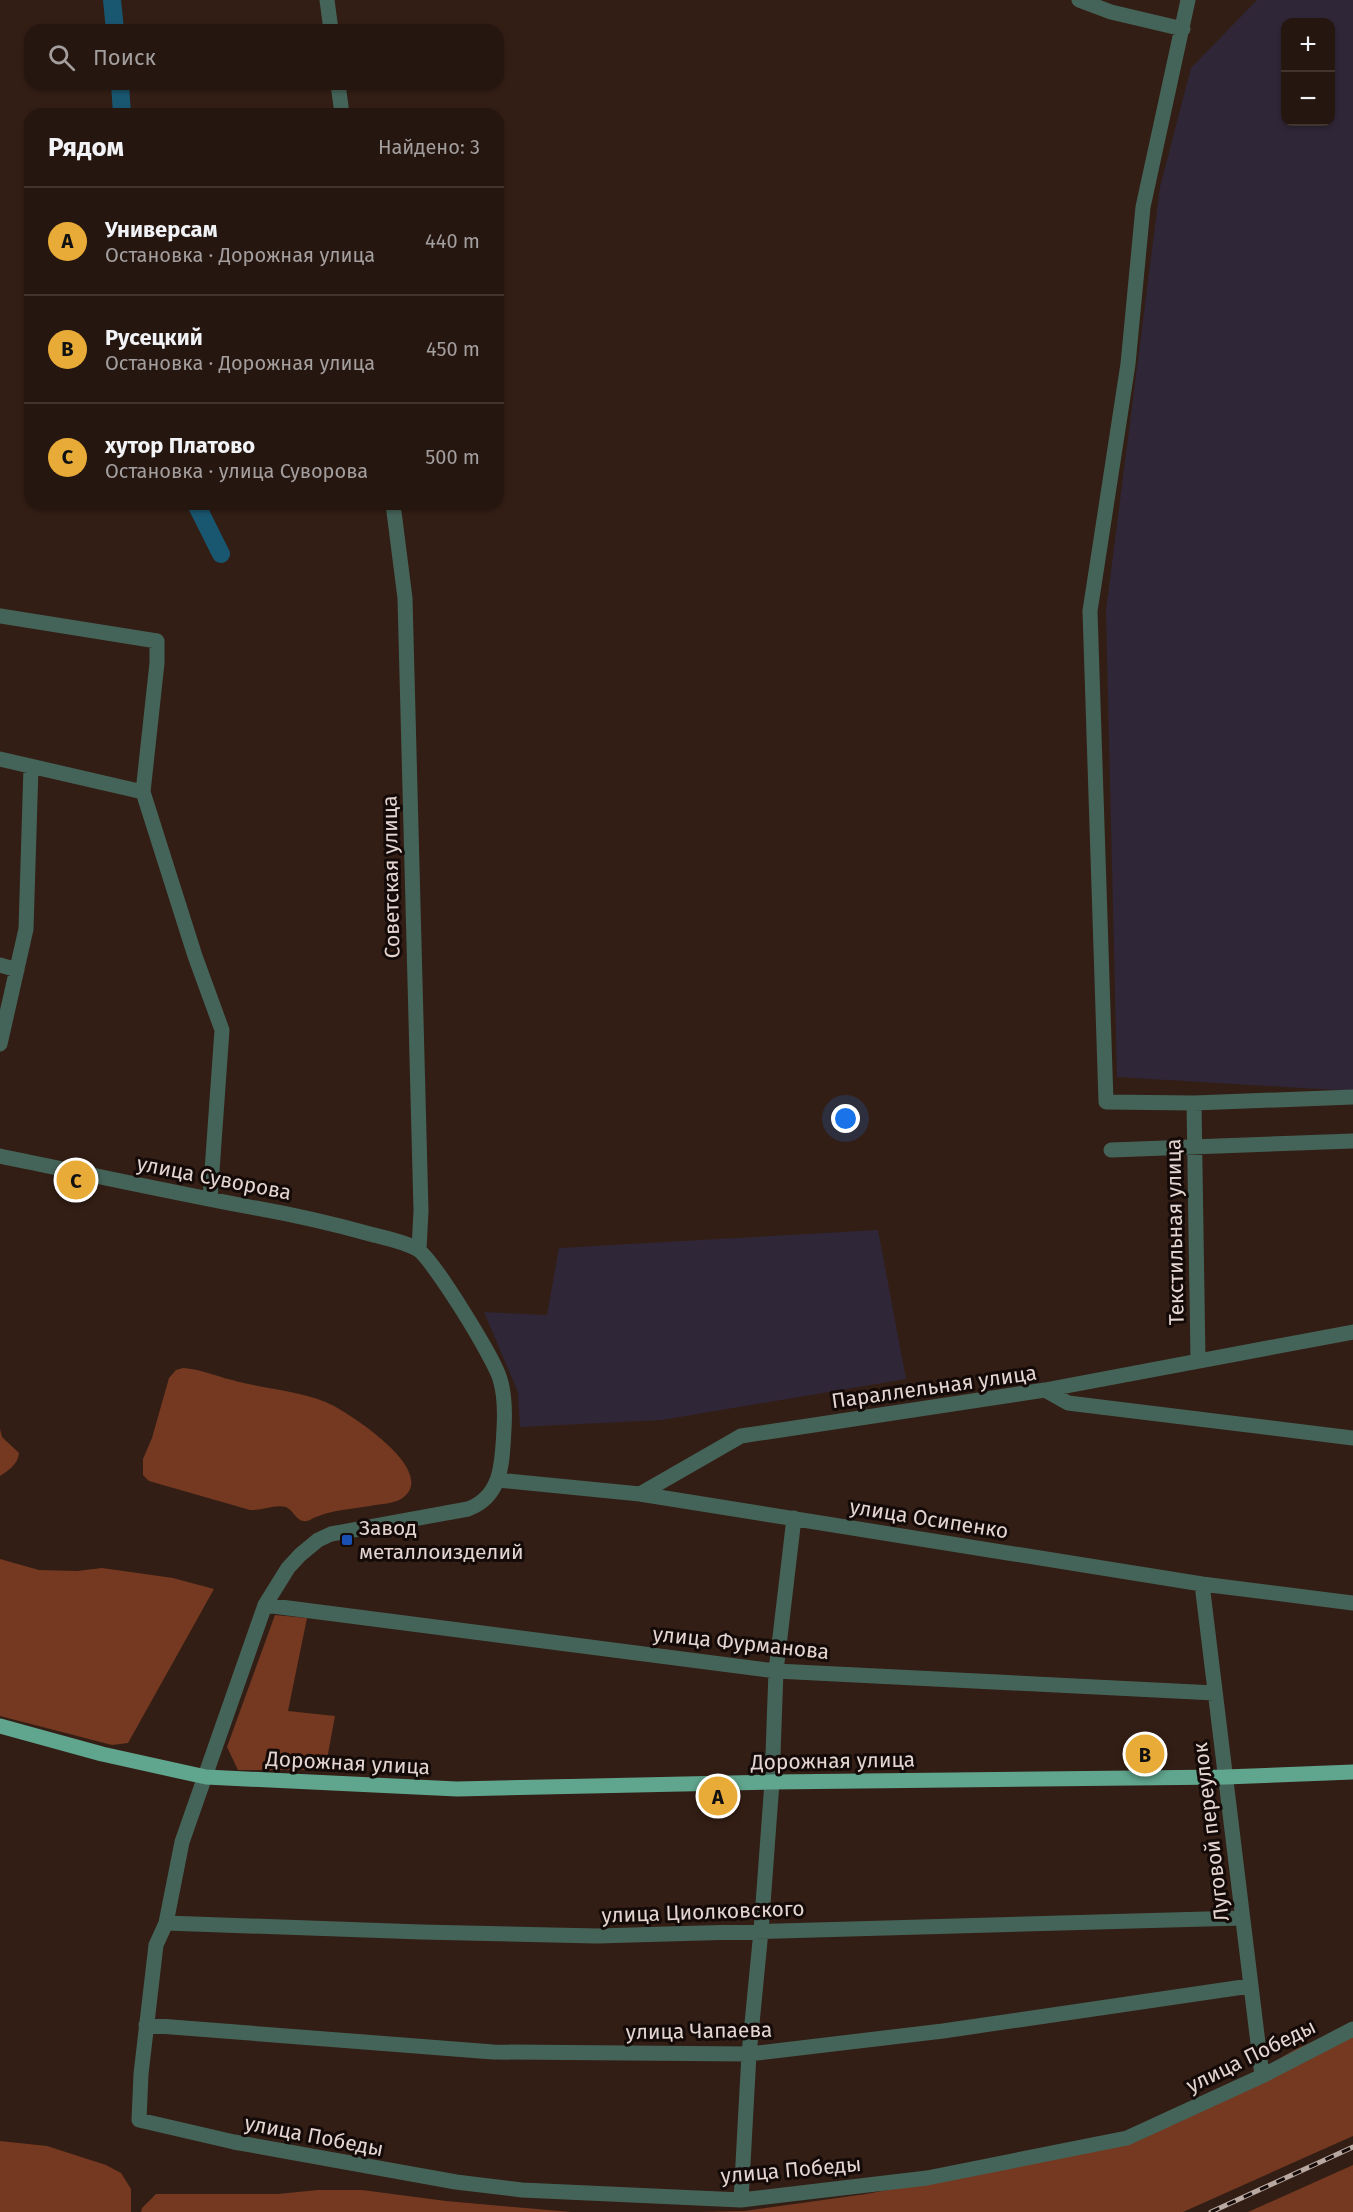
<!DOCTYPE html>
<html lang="ru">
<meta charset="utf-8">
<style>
:root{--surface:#261610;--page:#2e1f19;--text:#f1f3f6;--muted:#a49f9f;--line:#423530;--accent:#e8ab37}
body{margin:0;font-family:"Fira Sans",sans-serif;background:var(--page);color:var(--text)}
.controls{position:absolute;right:18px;top:18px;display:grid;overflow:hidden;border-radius:12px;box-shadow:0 2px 4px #0004}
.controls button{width:54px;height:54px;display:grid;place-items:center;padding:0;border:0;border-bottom:2px solid var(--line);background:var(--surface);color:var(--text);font:30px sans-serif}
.you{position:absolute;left:846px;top:1119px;width:21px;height:21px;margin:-15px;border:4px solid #fff;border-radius:50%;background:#1a73e8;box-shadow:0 0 0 9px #1a73e833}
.badge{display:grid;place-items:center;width:39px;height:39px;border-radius:50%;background:var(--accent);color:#111;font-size:20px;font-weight:700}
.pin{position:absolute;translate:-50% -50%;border:3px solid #fff;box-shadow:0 2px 6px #0006}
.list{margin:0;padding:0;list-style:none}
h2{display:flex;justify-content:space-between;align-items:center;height:78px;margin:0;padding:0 24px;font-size:26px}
h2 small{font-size:20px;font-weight:400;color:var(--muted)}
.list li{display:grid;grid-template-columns:39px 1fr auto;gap:18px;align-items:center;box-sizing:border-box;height:108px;padding:0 24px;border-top:2px solid var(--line)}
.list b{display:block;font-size:22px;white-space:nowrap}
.list p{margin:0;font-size:20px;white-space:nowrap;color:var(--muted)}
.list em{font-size:20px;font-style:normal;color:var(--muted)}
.icon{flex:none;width:33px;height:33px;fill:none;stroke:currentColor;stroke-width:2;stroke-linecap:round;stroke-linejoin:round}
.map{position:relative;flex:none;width:1353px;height:2212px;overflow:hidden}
.search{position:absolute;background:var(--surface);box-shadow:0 2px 4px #0004;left:24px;top:24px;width:480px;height:66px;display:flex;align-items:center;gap:15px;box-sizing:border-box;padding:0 21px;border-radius:18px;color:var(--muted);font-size:22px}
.panel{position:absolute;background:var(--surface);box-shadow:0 2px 4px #0004;left:24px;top:108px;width:480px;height:402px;border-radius:18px}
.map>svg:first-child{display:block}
.industrial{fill:#2f2737;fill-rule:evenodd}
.green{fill:#743920}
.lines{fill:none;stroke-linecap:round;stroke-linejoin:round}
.river{stroke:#19566f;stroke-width:18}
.minor{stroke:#456459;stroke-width:15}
.major{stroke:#60a58e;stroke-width:15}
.rail-casing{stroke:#b8a8a2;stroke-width:5}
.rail{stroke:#140a07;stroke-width:3;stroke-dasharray:9;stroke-linecap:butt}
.transit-dot{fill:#1a4fb4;stroke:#140a07;stroke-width:2}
.labels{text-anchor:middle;stroke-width:6;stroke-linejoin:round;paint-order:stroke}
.street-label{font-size:21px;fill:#e4d5d0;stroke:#140a07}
.poi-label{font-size:21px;fill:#e4d5d0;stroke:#140a07;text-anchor:start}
</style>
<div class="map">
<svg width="1353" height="2212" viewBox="0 0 1353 2212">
<rect width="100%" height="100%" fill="#331e15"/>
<!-- industrial -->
<path class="industrial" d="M1257,0H1353V1091L1117,1077L1106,611L1160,187L1191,68ZM1286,22H1330V122H1286Z
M878,1230L906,1379L662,1420L520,1427L518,1392L484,1312L547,1315L559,1248Z"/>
<!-- green -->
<path class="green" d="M183,1368C201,1369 215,1376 232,1380C262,1389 306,1391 334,1406C354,1417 441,1473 401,1499C392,1504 379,1504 370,1506C352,1509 332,1510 316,1517C312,1518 309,1522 303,1521C296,1520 293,1510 286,1507C274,1504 262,1511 250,1510L149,1481L143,1475V1459L152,1438L169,1378L176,1370Z
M0,1429L2,1437L19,1453C18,1464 9,1470 0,1476Z
M0,1559L39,1570L77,1571L102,1568L173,1578L214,1589L128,1743L112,1745L0,1716Z
M275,1615L307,1618L288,1711L335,1716L325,1770H238L227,1747Z
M1353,2024V2136L1183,2212H698L744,2211L866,2194L999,2169L1152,2134L1296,2049Z
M0,2141L47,2146L106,2165L121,2173L131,2189V2212H0Z
M1353,2165V2212H1248Z
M318,2190H362L446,2201L571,2212H141L142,2208L156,2194H278Z"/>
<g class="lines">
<!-- river -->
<path class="river" d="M112,0L115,30
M120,84L122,114
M196,504L221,554"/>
<!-- minor -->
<path class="minor" d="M327,0L331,30
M1079,0L1111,12L1183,29
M1188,0L1143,207L1128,364L1090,611L1106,1102L1194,1103L1353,1097
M338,84L342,114
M393,504L405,598L421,1211L419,1249
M0,616L157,641V663L143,792L195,956L222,1030L210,1199
M0,759L143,792
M0,965L17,970
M0,1044L26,929L31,767
M1194,1103L1198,1360
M1111,1150L1353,1141
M0,1156C83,1173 166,1191 250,1207C290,1214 330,1223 370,1234C385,1238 403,1241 417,1249C432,1257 495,1360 500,1379C505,1395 505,1412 504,1429C502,1461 503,1496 468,1509L331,1534L318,1540L300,1555L288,1568L265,1605L182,1842L166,1923L156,1945L141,2074L139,2120L234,2142L456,2182L522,2190L741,2200L927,2178L1127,2138L1262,2076L1353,2029
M1045,1390L1068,1403L1353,1438
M498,1480L640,1494L1202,1584L1353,1603
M640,1494L741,1436L1045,1390L1353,1332
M1202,1584L1262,2076
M265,1605L776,1671L1215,1693
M166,1923L421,1932L597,1936L1242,1918
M146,2025L493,2052L749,2054L943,2031L1250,1986
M741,2200L749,2054L761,1931L772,1782L776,1671L794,1518"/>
<!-- major -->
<path class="major" d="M0,1726L102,1754L206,1777L457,1789L772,1782L1225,1777L1353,1772"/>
<defs>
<path id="rail" d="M1211,2212L1353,2147"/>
</defs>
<!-- rail casing -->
<use href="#rail" class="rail-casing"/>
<!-- rail -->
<use href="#rail" class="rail"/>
</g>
<!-- markers -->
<rect class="transit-dot" x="341" y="1534" width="12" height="12" rx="3"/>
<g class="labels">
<!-- street labels -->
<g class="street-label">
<text transform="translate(391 877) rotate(-91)" y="7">Советская улица</text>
<text transform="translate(214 1178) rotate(11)" y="7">улица Суворова</text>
<text transform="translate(1175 1232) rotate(-91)" y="7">Текстильная улица</text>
<text transform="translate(934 1387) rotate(-8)" y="7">Параллельная улица</text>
<text transform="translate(929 1519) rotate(9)" y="7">улица Осипенко</text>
<text transform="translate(741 1643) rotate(6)" y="7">улица Фурманова</text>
<text transform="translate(833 1761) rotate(-1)" y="7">Дорожная улица</text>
<text transform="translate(348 1763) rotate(3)" y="7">Дорожная улица</text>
<text transform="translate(1211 1832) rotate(-97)" y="7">Луговой переулок</text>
<text transform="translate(703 1912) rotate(-2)" y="7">улица Циолковского</text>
<text transform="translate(699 2031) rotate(-1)" y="7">улица Чапаева</text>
<text transform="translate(1251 2056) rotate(-26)" y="7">улица Победы</text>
<text transform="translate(314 2136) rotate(11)" y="7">улица Победы</text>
<text transform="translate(791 2170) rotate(-5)" y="7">улица Победы</text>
</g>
<!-- poi labels -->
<g class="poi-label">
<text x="359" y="1535">Завод<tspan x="359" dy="24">металлоизделий</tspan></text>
</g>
</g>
</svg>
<div class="controls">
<button>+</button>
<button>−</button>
</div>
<div class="you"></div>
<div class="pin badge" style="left:718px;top:1796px">A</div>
<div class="pin badge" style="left:1145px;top:1754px">B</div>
<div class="pin badge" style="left:76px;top:1180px">C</div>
<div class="search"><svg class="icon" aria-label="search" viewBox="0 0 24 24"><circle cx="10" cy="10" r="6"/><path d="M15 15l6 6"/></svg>Поиск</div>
<section class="panel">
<h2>Рядом<small>Найдено: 3</small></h2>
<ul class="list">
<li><span class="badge">A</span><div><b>Универсам</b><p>Остановка · Дорожная улица</p></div><em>440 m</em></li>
<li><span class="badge">B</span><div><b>Русецкий</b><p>Остановка · Дорожная улица</p></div><em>450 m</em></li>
<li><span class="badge">C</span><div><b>хутор Платово</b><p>Остановка · улица Суворова</p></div><em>500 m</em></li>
</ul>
</section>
</div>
